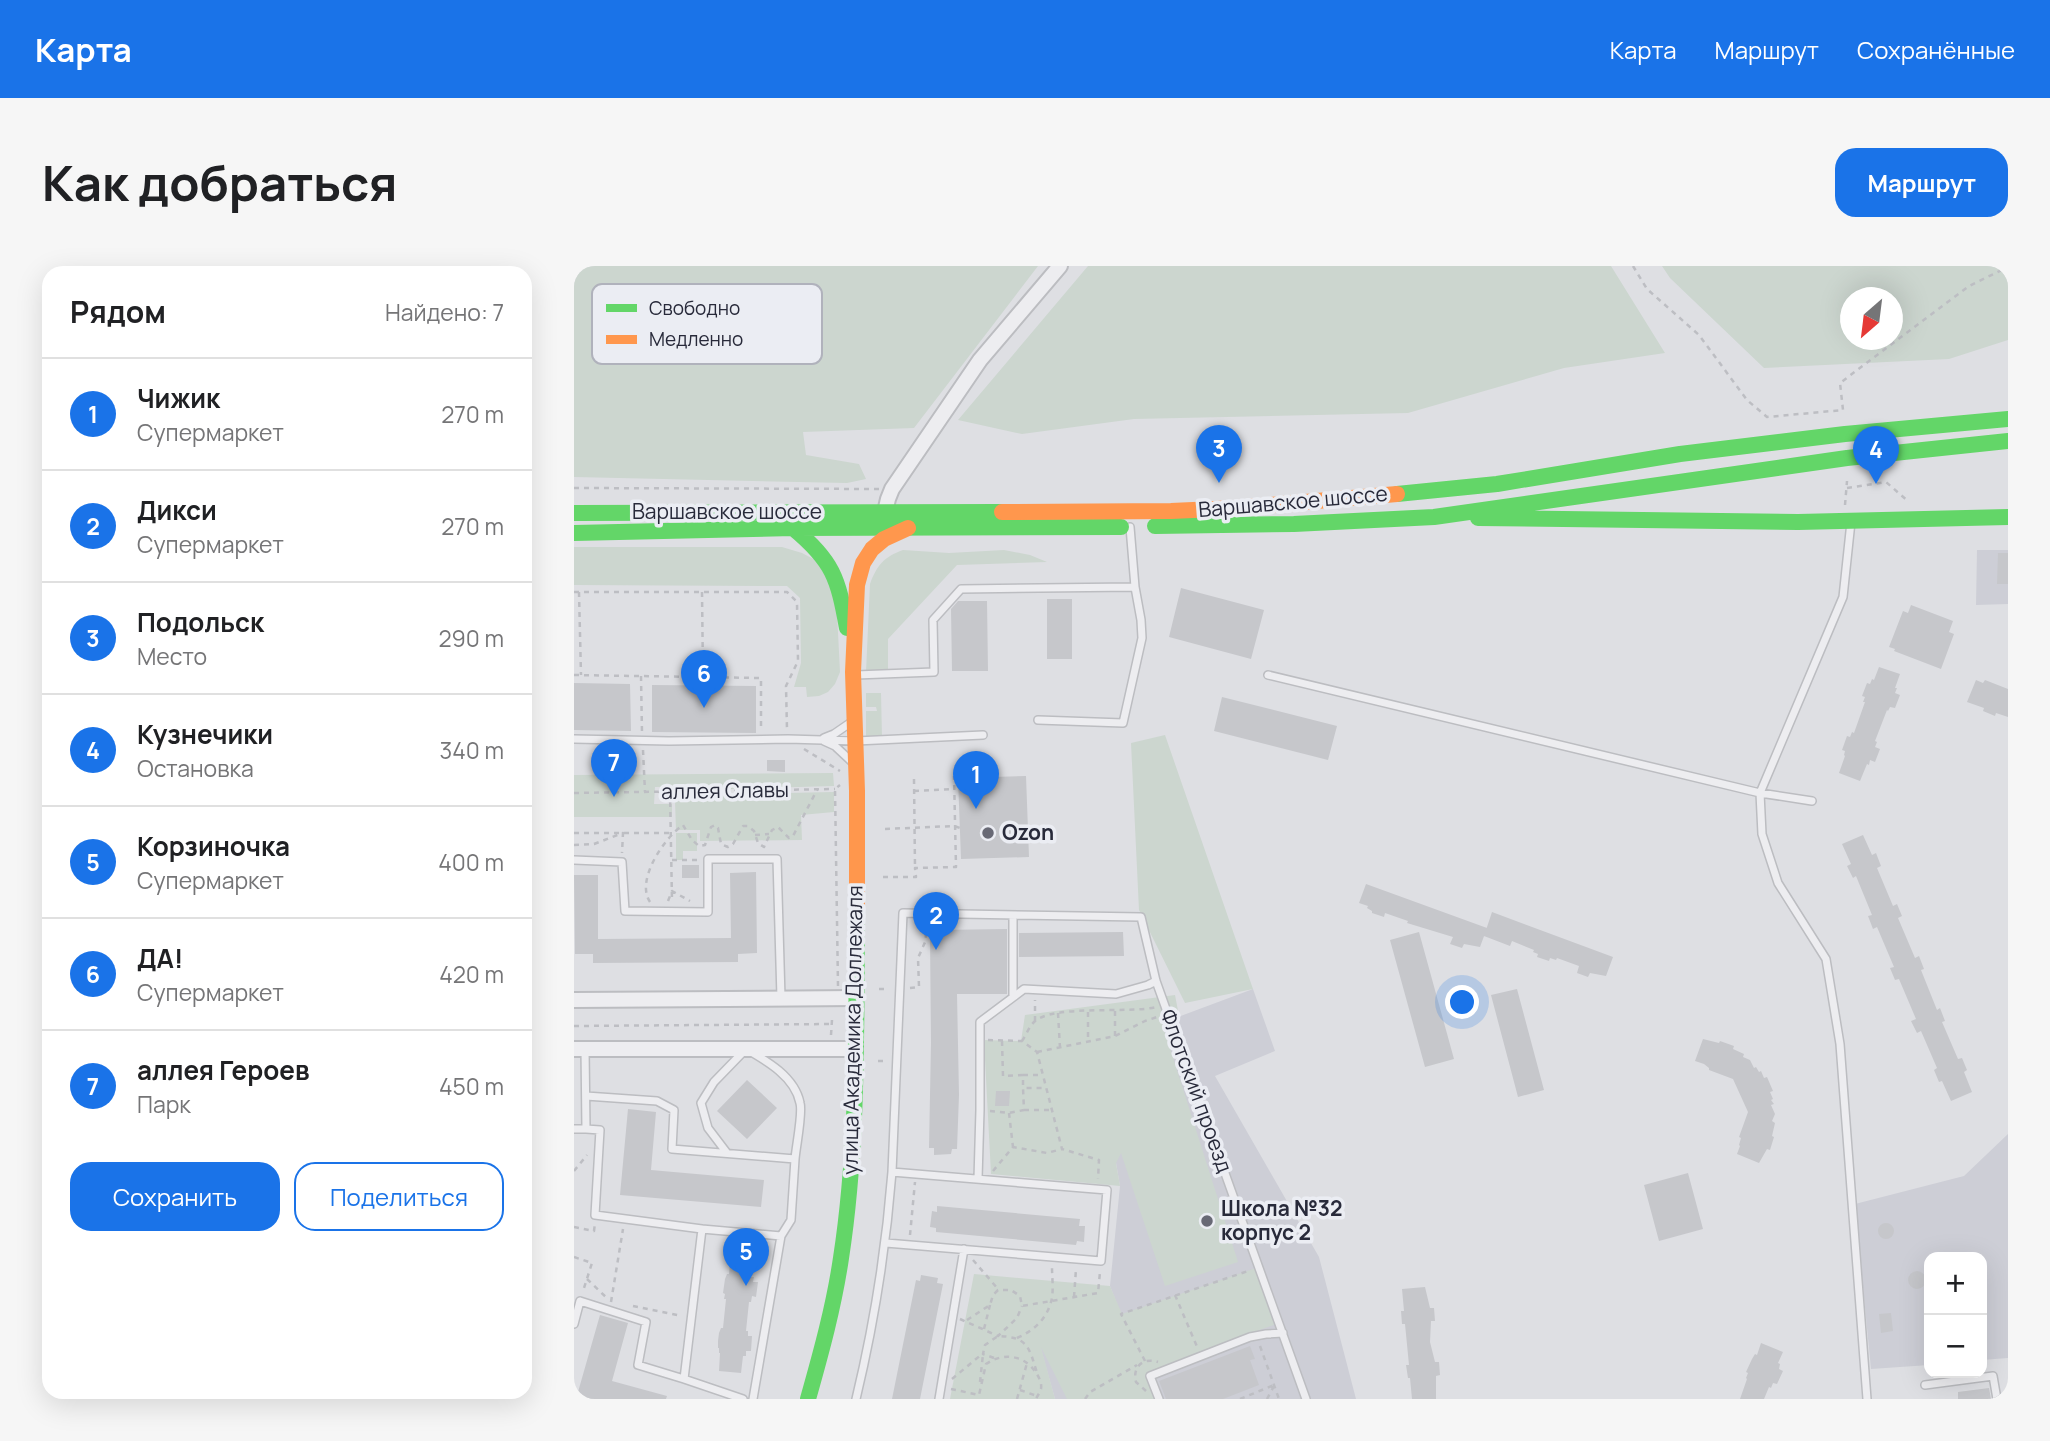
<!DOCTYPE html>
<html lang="ru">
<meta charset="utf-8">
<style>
:root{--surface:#fff;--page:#f6f6f6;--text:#202124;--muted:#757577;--line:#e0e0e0;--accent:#1a73e8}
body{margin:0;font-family:Manrope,sans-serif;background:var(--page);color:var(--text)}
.controls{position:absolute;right:21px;bottom:21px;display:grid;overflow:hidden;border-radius:14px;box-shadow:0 7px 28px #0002}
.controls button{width:63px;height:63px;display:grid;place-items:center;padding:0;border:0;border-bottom:2px solid var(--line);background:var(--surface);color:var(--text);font:35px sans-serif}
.compass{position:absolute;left:1266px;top:21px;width:63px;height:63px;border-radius:50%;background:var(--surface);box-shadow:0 7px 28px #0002;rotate:208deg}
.you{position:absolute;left:889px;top:737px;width:24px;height:24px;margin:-18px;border:5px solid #fff;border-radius:50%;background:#1a73e8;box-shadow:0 0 0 10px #1a73e833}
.badge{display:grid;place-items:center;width:46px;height:46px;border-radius:50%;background:var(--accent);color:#fff;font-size:23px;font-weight:700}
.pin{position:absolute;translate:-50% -58px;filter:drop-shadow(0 2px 4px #0008)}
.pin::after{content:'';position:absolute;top:37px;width:24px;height:21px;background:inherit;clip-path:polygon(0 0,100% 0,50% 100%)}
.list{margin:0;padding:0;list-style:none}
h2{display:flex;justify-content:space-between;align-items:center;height:91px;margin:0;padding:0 28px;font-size:30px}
h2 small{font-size:23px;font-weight:400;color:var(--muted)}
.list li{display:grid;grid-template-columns:46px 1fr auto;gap:21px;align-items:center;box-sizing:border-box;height:112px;padding:0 28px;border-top:2px solid var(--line)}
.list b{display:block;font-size:26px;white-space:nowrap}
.list p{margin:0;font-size:23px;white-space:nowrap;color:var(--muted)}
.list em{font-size:23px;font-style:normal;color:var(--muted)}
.actions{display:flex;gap:14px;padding:21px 28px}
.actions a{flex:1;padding:16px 0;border:2px solid var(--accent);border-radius:21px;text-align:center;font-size:24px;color:var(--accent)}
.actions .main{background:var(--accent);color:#fff}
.map{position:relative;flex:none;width:1434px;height:1133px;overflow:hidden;border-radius:21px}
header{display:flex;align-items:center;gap:42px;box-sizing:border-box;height:98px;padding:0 35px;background:var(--accent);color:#fff}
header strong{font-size:33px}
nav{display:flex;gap:38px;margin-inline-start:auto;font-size:24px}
.intro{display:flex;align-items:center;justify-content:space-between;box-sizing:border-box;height:168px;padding:0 42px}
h1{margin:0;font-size:49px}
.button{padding:18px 32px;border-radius:21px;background:var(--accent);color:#fff;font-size:24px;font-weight:700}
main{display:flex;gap:42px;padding:0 42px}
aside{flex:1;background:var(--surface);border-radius:21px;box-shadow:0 7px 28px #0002}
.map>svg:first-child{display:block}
.built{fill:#cdced6}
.green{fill:#ccd6cf;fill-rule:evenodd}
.building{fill:#c6c7cb}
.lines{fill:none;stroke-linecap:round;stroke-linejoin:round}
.lane-casing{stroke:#bcbdc1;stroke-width:10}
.street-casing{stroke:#bcbdc1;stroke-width:18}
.path{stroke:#bdbec3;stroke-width:2.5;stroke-dasharray:5 5;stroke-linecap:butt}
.lane{stroke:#ededf0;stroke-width:7}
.street{stroke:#ededf0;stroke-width:14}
.fast{stroke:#63d668;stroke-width:16}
.slow{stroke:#ff974d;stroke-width:16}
.poi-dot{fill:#686975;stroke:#ebedf3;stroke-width:2.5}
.labels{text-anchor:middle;stroke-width:7;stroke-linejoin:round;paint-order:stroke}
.street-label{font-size:21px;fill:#282a3a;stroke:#ebedf3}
.poi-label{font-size:21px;font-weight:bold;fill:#282a3a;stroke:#ebedf3;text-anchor:start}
.key{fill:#ebedf3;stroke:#b0b2bc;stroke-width:2}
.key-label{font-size:19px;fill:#282a3a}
</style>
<header>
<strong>Карта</strong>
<nav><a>Карта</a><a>Маршрут</a><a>Сохранённые</a></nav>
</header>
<div class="intro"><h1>Как добраться</h1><a class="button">Маршрут</a></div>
<main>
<aside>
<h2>Рядом<small>Найдено: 7</small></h2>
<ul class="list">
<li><span class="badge">1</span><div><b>Чижик</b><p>Супермаркет</p></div><em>270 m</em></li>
<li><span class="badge">2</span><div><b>Дикси</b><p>Супермаркет</p></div><em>270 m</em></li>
<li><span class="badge">3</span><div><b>Подольск</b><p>Место</p></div><em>290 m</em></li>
<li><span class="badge">4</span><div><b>Кузнечики</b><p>Остановка</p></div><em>340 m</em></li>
<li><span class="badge">5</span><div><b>Корзиночка</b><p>Супермаркет</p></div><em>400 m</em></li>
<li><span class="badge">6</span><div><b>ДА!</b><p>Супермаркет</p></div><em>420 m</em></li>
<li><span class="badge">7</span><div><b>аллея Героев</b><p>Парк</p></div><em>450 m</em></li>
</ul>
<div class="actions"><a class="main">Сохранить</a><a>Поделиться</a></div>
</aside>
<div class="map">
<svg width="1434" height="1133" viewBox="0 0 1434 1133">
<rect width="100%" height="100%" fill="#dedfe3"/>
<!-- built -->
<path class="built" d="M1403,284H1434V338L1402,339Z
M679,723L701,785L641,810L745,991L782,1133H481L465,1076L547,1048L536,1020L546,920L542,897L470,801Z
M1434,868V1092L1408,1094V991H1355V1099L1297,1103L1281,938L1390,910Z"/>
<!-- green -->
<path class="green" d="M0,0H464L340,162L229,166L232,189L285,198L292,213L273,217L0,211Z
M514,0H1037L1091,87L990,102L834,147L560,153L448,168L384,154Z
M1088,0H1434V74L1375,93L1190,102L1096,12ZM1276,32H1318V74H1276Z
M0,281H208L228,287L247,297L262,327L266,406L261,418L254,426L245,430L233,431L232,421H220L227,397L226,332L213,320L0,319Z
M329,284L375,287L430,284L456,289L473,296L383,299L314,373V409L292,406L296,318C303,299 310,291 329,284Z
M292,427H307L308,472H292V445H303L302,441H292Z
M591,469L679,723L611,737L565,644L557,477Z
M259,507L260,520L124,524V520L81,521L80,538H98V551H0V509Z
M260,526V546L227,549L228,574L126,575V564H102L101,535L120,534L121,529Z
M102,567H123V585H109V594H102Z
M601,729L605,750L588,757L664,996L591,1020L547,887L542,897L546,920L417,908L410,774L447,775L451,749Z
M685,1001L705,1057L625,1086L572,1108L583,1133H493L467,1081L481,1133H376L400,1008L536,1020L548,1048Z"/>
<!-- building -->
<path class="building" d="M1424,287H1434V318H1423Z
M607,322L690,344L677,393L595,371Z
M473,333H498V393H473Z
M384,335H413L414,405H378L377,343Z
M1337,339L1379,355L1375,366L1380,368L1367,403L1320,385L1321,383L1315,381L1329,345L1334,347Z
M1305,401L1326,408L1321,422H1323L1321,427L1326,429L1321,442L1316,441L1314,445L1313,444L1301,475L1303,476L1301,481L1306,483L1301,496L1296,494L1295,499L1293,498L1286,515L1265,507L1271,490L1270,489L1271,485L1268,484L1273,470L1276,471L1278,466L1280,467L1291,436H1289L1291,431L1288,430L1293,417L1296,418L1298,413L1300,414Z
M1402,414L1409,417L1411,414L1434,423V451L1422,447L1421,450L1409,445L1410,442L1393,436Z
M0,417L56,418L57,465L0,464Z
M78,419L182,420V467L78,466Z
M648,431L763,460L754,494L640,465Z
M193,494H211V506L193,505Z
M452,510L455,591L387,593L384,512Z
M1289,569L1298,589L1302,587L1307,600L1303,602L1319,640L1323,638L1328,650L1324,652L1341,692L1345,690L1350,703L1347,704L1363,744L1366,742L1371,755L1368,756L1384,793L1388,792L1393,804L1390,806L1398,826L1377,835L1368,815L1365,816L1360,804L1363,802L1347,765L1343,767L1337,755L1342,753L1325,713L1321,714L1316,702L1320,701L1303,661L1299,663L1294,650L1298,649L1282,610L1279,612L1273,600L1277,598L1268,578Z
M108,599H125V612H108Z
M182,606L183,687L164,688V696L19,697V688H1L0,609H24V673L157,672L156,607Z
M792,618L913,662L906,681L890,678L888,682L876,678L879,671L833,657L834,655L811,647L810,651L798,647V645L793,642L794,640L785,637Z
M918,646L1039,691L1032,710L1016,707L1014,711L1003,707L1005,700L983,692L982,694L976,692L975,695L963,691L964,688L959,686L960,684L938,675L936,680L910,670Z
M433,663V728H383L385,829L383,883H378L377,888L360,889V882H355L357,776L356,670L363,664Z
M549,666L550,690L445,691V667Z
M845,666L880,793L851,801L816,674Z
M943,723L970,824L944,831L917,729Z
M1129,773L1145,777L1146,775L1160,780L1159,783L1170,788L1169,791L1176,794L1180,802L1182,801L1185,806L1187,805L1190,812L1193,811L1199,825L1196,826L1199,833L1197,834L1200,838L1197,839L1201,848L1198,855L1201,857L1198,870L1200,871L1196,884L1193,883L1185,897L1163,888L1166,880L1165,879L1167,872L1165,871L1174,846L1159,813L1135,804V802L1130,798L1121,795Z
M173,814L203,842L173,873L143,845Z
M422,825H436L435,840H421Z
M54,843L82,846L77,904L190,914L187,941L46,929Z
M1114,907L1129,963L1085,975L1070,919Z
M363,940L506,953L505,960H511L510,976L503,975L502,979L362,966V962L356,961L358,945L363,946Z
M1304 965a8 8 0 1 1 16 0a8 8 0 1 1-16 0Z
M156,996L179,998L177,1011H180L179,1016H184L182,1031L178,1030L177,1036H175L172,1065H174V1070H178L177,1085H172V1090H169L167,1107L145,1105L146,1087H145V1082H144V1075L145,1067L147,1062H149L152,1033H150L151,1028L149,1027L151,1013L153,1008H155Z
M1334 1014a9 9 0 1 1 18 0a9 9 0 1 1-18 0Z
M347,1009L364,1012L363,1017L369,1018L346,1133H318L342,1014L346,1015Z
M851,1021L856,1042H860L861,1055H857L856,1076L861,1096H865L866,1109L862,1110V1133H838L836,1112H834L832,1099H835L831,1058H828L827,1045H830L828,1023Z
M1317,1047L1319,1065L1307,1067L1305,1048Z
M26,1049L54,1057L38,1115L93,1130L92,1133H2Z
M1187,1077L1209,1086L1204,1097L1206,1098L1205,1103L1209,1105L1203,1118L1199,1117L1197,1122L1195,1121L1190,1133H1166L1173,1113L1172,1112L1174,1107L1172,1106L1178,1093L1181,1088L1183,1089Z
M676,1080L681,1093L676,1094L685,1119L649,1133H592L585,1115Z
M1415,1122L1417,1133H1384V1126Z"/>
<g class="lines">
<defs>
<path id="lane" d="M1277,256L1269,331L1186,527L1188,568L1204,617L1252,693L1266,778L1293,1133
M282,409L360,406L359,354L387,323L561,321L556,261
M694,409L1186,527L1238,535
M464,454L549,457L568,372L567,354L561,321
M250,472L260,468L276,457
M0,473L95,475L214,473L282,475L409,469
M250,475L261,480L277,495
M0,594L48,596L51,645L134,646V593H203L207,732
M439,731V649
M11,783L12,863L26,864L21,949L128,963L110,1113L169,1133
M12,830L83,835L100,844L98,883L221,893C222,880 229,847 226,837C221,811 193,795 172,783L140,816L127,837L134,862L153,887
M0,863H12
M318,906L329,647L567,651L582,715L732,1133
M404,913L406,844V756L450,723L542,728L574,719L582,715
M128,963L207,970L217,954L221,893
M0,1058L6,1035L72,1056L64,1099L110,1113
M1351,1119L1419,1110L1423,1133
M179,1133L207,970
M282,1133C300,1058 312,983 318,906L533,924L527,995L312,977
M365,1133L390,983
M585,1133L576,1110L676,1071L692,1068L709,1067"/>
<path id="street" d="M311,246L314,233L318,223L406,94L486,0
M0,734L282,732
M0,783H281"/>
</defs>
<!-- lane casing -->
<use href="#lane" class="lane-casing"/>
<!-- street casing -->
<use href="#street" class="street-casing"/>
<!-- path -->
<path class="path" d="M1059,0L1073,23L1125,69L1173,134L1193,151L1269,144L1266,117L1395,20L1434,1
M0,222L305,223
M1273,222L1312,216L1335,236
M1271,239L1273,215
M0,326H213L223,336L224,395L212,420L213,464
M5,326L7,409
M128,326L129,410
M0,409L187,412V463
M67,410L68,467
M230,483L266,505
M69,484L71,526
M340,513L341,602
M340,525L379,523
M96,526L98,635
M0,527L261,523
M311,563L380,560L386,562
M0,567H97
M181,569L195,568
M0,579L20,578L49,567L48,587
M98,594H126
M309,611H342L341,602L382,601L380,510
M94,635L98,625L116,635
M76,636C61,614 91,571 109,559L118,574L125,580L131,579L137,561L141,559L144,562L147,578L154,581L159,578L169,560H174L180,565L184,577L190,581L198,564L204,561L215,572L219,570L243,524
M264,720L261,523L266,519
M336,722L345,721L344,692L352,674L351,658
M305,723H315
M514,746V776
M484,747L486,782
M461,755V734
M0,760L258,758
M257,769L258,754
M541,770V742
M414,774L448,775L463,786L488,883L525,894L524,913
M428,775L429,810L449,809V822
M448,775C452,769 455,761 460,756C478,738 556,748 582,741
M463,786L541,770L571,755L583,751
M304,795H314
M449,809H468
M450,844H478
M416,845L435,847L450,844L449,822H471
M435,847L439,881
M0,905L13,889
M419,905L439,881L473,887L488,883
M0,961L20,965L21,957
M336,969L341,916
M0,991L18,997L9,1025
M399,994L424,1023
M13,1013L34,1033
M601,1029L624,1083
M500,1031L502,1003
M37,1036L49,963
M59,1040L108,1050
M386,1053L424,1070L443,1052L448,1040
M393,1054L416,1039L419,1029L424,1024H437L446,1030L448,1040L524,1027L526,1006
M410,1063L416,1039
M443,1072C459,1065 472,1054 477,1036C480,1026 478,1012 478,1001
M686,1080L705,1133
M420,1092L409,1088L411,1079L424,1070C454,1071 455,1081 463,1107
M571,1095L547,1048L677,1004
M378,1113L408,1088
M406,1116L409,1088
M377,1123L405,1129L412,1098C429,1086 451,1089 462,1107C465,1111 468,1117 467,1123C466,1127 463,1130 462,1133
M446,1124L463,1130
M572,1125L562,1116C558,1101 569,1091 584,1096
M443,1133L453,1097
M511,1133L516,1126L563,1099
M666,1133L700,1119
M693,1133L700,1120"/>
<!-- lane -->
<use href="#lane" class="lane"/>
<!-- street -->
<use href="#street" class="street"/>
<!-- fast -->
<path class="fast" d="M823,228L923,218L1106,188L1271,168L1434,153
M0,247L428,246
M904,252L1224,256L1434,251
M581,260L720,258L860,251L1273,192L1434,175
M219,262C259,295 264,312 273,362
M0,267L219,262L547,261
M234,1133C247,1087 260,1040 267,992C284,882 282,767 283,655"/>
<!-- slow -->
<path class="slow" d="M428,246L597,245L663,242L823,228
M283,655V525L279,406L283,319L289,297L298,283L310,273L334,262"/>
</g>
<!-- markers -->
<g class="poi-dot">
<circle cx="414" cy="567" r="7"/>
<circle cx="633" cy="955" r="7"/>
</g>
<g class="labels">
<!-- street labels -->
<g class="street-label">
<text transform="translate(719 236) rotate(-5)" y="7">Варшавское шоссе</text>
<text x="153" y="253">Варшавское шоссе</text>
<text transform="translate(151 525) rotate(-1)" y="7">аллея Славы</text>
<text transform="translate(279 764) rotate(-89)" y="7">улица Академика Доллежаля</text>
<text transform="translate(622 825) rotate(70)" y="7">Флотский проезд</text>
</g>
<!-- poi labels -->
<g class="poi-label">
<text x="428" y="574">Ozon</text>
<text x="647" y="950">Школа №32<tspan x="647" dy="24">корпус 2</tspan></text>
</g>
</g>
<!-- legend -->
<rect x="18" y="18" width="230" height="80" rx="10" class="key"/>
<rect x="32" y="38" width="31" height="8" fill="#63d668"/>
<rect x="32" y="69" width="31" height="9" fill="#ff974d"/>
<g class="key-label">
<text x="75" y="49">Свободно</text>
<text x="75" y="80">Медленно</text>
</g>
</svg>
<div class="controls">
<button>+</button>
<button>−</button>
</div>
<svg class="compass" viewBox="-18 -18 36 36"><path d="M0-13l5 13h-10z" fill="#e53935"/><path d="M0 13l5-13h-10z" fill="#757577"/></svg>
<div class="you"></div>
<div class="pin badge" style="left:402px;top:543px">1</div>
<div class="pin badge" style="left:362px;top:684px">2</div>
<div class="pin badge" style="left:645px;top:217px">3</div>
<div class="pin badge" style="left:1302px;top:218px">4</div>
<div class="pin badge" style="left:172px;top:1020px">5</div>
<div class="pin badge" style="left:130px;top:442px">6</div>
<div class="pin badge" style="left:40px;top:531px">7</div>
</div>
</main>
